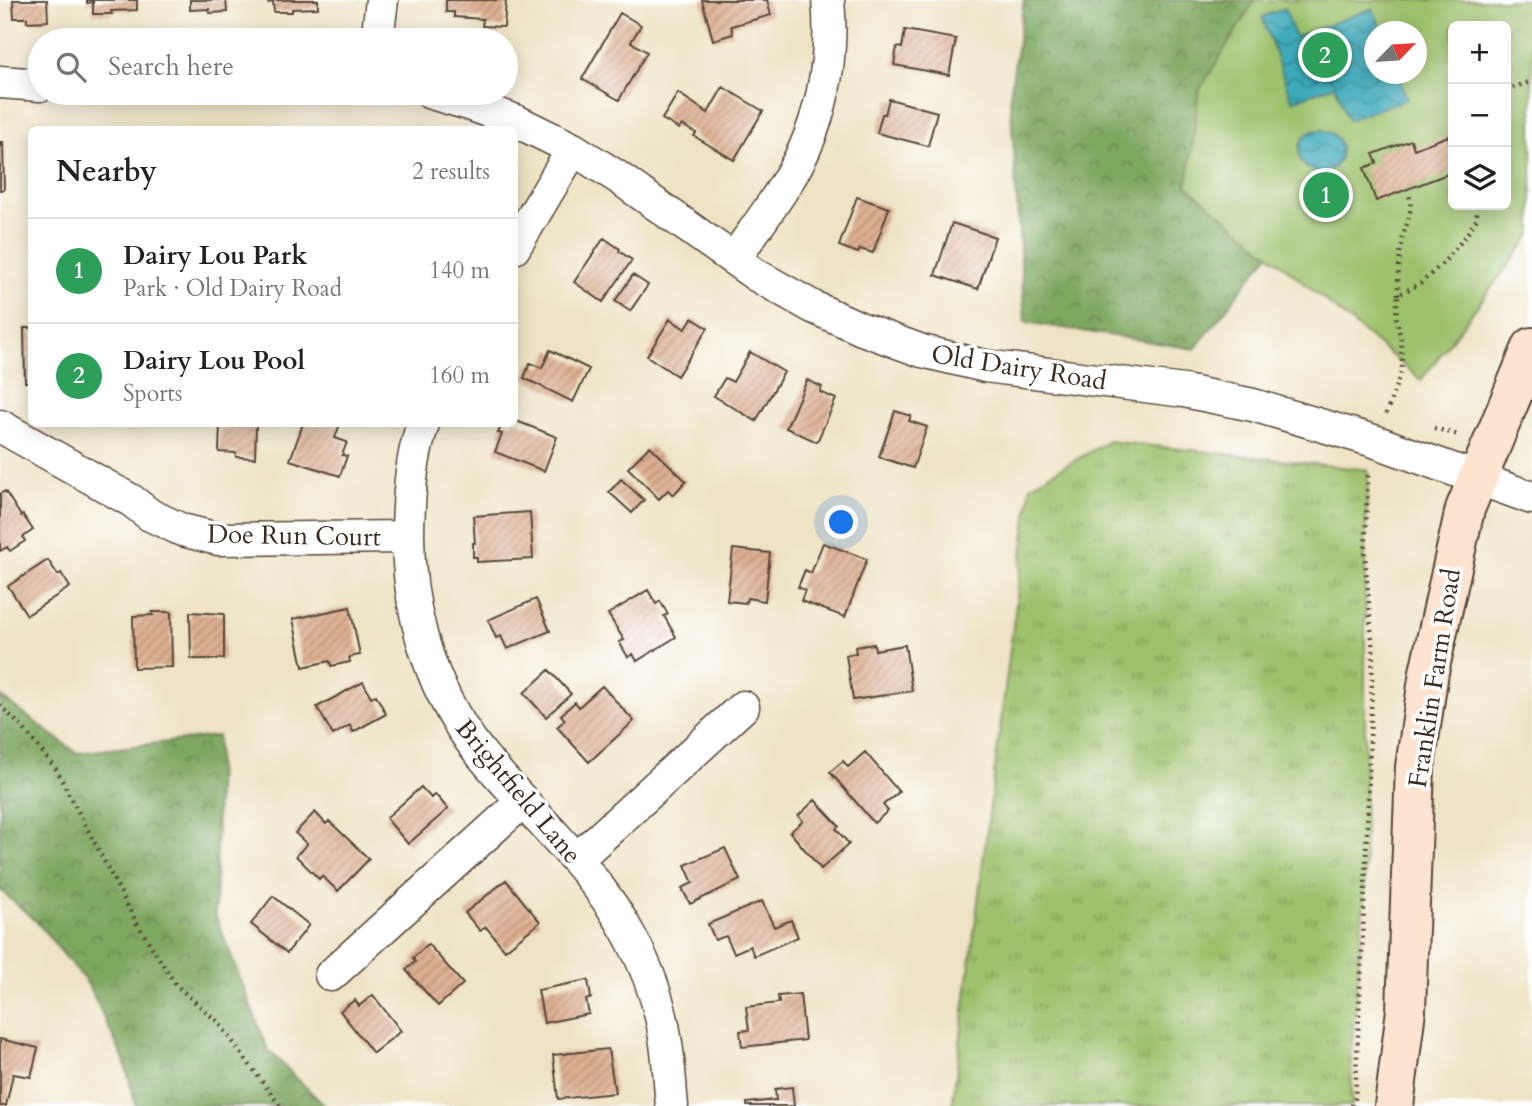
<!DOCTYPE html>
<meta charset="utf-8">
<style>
:root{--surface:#fff;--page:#f6f6f6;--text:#222;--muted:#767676;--line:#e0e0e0;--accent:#0f766e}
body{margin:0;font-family:Cardo,serif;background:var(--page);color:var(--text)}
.controls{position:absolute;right:21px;top:21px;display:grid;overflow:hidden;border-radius:10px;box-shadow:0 4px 18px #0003}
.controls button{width:63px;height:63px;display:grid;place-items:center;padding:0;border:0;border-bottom:2px solid var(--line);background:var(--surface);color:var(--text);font:35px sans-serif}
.compass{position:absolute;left:1364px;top:21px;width:63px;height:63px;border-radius:50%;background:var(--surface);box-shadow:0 4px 18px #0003;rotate:65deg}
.you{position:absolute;left:842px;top:523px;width:24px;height:24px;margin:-18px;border:5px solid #fff;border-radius:50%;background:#1a73e8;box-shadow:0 0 0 10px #1a73e833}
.badge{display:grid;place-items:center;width:46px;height:46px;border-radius:50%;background:var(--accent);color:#fff;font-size:23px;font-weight:700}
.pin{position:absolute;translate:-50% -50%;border:4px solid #fff;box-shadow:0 2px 7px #0006}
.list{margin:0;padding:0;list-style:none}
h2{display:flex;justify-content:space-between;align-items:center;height:91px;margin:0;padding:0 28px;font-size:30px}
h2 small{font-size:23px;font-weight:400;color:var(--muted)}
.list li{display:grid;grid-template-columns:46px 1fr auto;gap:21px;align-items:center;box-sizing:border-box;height:105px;padding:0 28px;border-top:2px solid var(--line)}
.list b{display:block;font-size:26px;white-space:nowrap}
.list p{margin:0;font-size:23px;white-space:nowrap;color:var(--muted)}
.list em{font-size:23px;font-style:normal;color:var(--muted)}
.icon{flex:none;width:38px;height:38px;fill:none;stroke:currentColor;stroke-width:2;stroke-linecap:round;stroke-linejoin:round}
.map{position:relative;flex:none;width:1532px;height:1106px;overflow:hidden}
.search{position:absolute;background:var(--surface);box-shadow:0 4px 18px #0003;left:28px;top:28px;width:490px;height:77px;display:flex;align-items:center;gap:18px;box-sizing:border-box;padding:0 24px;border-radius:38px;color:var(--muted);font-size:26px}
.panel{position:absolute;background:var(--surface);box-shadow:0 4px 18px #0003;left:28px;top:126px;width:490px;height:301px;border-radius:10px}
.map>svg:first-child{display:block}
.grass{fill:url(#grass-tufts);stroke:#6c7645;stroke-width:2}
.forest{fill:url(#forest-crowns);stroke:#5c683f;stroke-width:2}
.green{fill:#9dc16c;stroke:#6c7645;stroke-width:2;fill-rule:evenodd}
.water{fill:url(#water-waves);stroke:#3c6a6c;stroke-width:2}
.building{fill:url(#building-hatch)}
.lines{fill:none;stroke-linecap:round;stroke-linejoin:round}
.minor-casing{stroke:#564637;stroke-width:35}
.secondary-casing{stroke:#564637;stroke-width:42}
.path{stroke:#564637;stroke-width:4.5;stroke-dasharray:2 5;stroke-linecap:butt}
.minor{stroke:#fff;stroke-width:32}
.secondary{stroke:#fde4d1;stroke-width:38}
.labels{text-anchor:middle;stroke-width:7;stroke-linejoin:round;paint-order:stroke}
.street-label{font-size:26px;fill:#3b2a1e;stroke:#fff}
</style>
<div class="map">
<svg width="1532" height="1106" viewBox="0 0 1532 1106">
<defs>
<pattern id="grass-tufts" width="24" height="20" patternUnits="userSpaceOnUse" patternTransform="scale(1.75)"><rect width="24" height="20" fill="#9dc16c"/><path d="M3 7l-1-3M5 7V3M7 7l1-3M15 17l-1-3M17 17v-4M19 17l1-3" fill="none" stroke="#819d58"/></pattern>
<pattern id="forest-crowns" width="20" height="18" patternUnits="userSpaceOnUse" patternTransform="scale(1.75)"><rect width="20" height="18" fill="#7ea760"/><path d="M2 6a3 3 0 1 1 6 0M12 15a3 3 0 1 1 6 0" fill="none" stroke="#68884f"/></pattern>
<pattern id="water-waves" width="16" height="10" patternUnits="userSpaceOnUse" patternTransform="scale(1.75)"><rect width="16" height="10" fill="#3caabb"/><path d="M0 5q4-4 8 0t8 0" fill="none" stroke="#348b97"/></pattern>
<pattern id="building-hatch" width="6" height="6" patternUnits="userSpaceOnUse" patternTransform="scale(1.75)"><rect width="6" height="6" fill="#deb092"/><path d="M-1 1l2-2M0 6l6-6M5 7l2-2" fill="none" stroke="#b58f77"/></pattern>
</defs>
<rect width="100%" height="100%" fill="#fff"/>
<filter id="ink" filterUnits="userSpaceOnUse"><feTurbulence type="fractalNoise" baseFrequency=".0143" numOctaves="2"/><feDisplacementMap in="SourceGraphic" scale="14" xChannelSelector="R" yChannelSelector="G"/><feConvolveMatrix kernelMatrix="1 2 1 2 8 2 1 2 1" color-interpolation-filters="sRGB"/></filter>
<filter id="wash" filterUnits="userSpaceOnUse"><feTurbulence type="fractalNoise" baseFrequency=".00686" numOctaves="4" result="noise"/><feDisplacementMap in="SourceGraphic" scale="28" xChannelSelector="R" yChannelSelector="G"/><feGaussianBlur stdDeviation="1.57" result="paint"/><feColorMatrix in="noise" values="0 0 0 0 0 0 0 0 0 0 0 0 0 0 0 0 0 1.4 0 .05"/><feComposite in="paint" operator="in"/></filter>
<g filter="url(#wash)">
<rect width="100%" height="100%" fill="#eee3c4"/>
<!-- grass -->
<path class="grass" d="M1109,441L1368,470L1365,557V888L1351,1056L1352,1106H952L1031,485Z"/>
<!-- forest -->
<path class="forest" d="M1024,0H1255L1199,91L1187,186L1269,254L1195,349L1025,322L1010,95Z
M0,696L77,753L218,736L215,914L268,1050L325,1106H136L124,1060L88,984L37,922L0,890Z"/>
<!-- green -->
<path class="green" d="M1255,0H1532V234L1421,380L1187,186L1199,91ZM1453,26H1506V205H1453ZM1374,32H1416V74H1374Z"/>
<!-- water -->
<path class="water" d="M1285,8L1295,37L1373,8L1382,31L1374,32V74H1398L1407,99L1348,120L1335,85L1292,101L1262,17Z
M1299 151a21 21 0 1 1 42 0a21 21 0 1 1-42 0Z"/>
<g id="blocks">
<!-- building -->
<path class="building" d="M13,0H47L48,21L27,22V18H14Z
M87,0H137V10L111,11L112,14H93V2L87,3Z
M190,0H226L227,12L209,13V9L190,10Z
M268,0H318V8L292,9V12H274L273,2L268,3Z
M446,0H506L504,27L482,26L483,19L454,17V12H446Z
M702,0H767L771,15L731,26L733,34L713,40Z
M620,13L641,25L631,42L647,52L619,100L582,79Z
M905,30L956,39L949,75L894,65L897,47L902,48Z
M723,87L763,111L734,160L694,136L696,133L682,125L679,129L662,119L678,93L708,113Z
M889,99L937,112L928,146L877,133L882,114H885Z
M1448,136L1453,151V172L1376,201L1364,168L1377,163L1373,154L1411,140L1414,149Z
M0,142H3L4,190H0Z
M857,197L889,208L873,253L860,249L858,253L839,246Z
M952,223L995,237L978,289L935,275Z
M604,238L620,249L619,251L632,260L603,302L574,282Z
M633,275L648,285L630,311L615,301Z
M692,318L708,328L677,376L647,356L670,319L685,329Z
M24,328H32V382H25Z
M550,350L589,369L573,402L524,378L530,363L542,368Z
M750,352L784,372L756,421L714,396L725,378L733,382Z
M807,380L822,387L820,392L836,399L817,442L786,428Z
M895,411L911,416L909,421L927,427L913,468L879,457Z
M514,420L557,437L544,471L495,452L502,434L498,433L502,424H514Z
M220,424H256L255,458L236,457V453L219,452Z
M303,424H340L335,438L347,442L342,455L347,456L340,476L290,460Z
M650,446L686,481L673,495L668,490L659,499L628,468Z
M621,479L644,500L632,513L609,492Z
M5,491L21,516L23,515L33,530L23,537L25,541L10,551L7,547L0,551V494Z
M530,512L533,559L477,562V557H473V543H475L473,516Z
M823,543L867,559L845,617L801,601L805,590L798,587L805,570L811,573Z
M733,549L770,553L765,601L747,598L746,603L727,601Z
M48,560L58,575L61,573L70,587L27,615L8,586Z
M648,590L656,604L660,601L668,614L664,616L676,637L637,661L633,654L628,657L619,642L624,640L608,614Z
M536,599L550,631L507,649L501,636L496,638L488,620Z
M350,607L360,655L349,657L350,662L331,666L330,661L303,667L293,619Z
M152,612H171L172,667L134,668L133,616L153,615Z
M190,612L224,614V659H191Z
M874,644L875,650L905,645L912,691L853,700L846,655L856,653L855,647Z
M549,670L571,694L546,717L524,693Z
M363,682L371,697L376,695L386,714L353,732L350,725L333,735L317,707Z
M602,686L634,721L589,762L557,727L565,720L561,715L575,702L579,707Z
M865,752L899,792L883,805L888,811L874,823L830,772L843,761L848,767Z
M421,787L431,798L435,794L448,809L408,844L386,818Z
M815,800L839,826L836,829L849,844L821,869L790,832L803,821L798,816Z
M315,812L326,824L329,821L369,859L338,891L322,876L319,879L296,856L307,844L295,833Z
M725,848L740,880L690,904L682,888L693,883L685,865Z
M506,880L540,922L505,950L486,927L480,931L465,913Z
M273,896L309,925L287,953L251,924Z
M762,901L774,927L791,920L798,937L754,956L750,946L734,953L726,936L715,940L708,924Z
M428,944L463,984L438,1006L406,970L415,962L413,958Z
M588,980L591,998L586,1000L589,1014L544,1023L538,990Z
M800,994L805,1040L742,1047L740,1031L749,1030L746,1007L779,1003L778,996Z
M373,995L401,1031L373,1053L340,1011L355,1000L359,1006Z
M0,1039L38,1048L31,1077L13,1074L6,1106H0Z
M608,1049L615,1093L558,1099L553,1055Z
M792,1087L794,1106H747V1103L776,1100L775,1089Z"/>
</g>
</g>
<g filter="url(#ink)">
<use href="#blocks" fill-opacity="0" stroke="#564637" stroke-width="2"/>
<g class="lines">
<defs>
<path id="minor" d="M377,40L382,0
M0,82L40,85
M431,93L472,105L516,121L573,149L616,176L756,275L813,307L862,329L922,351L985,366L1184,391L1253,405L1374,441L1532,498
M514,248L573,149
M734,259C752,233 772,207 788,180C821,127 834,61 828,0
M423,424C414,450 410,479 409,507C403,594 425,685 481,754C531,815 594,867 631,938C648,969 661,1007 666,1043C669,1064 670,1085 672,1106
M0,426L132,501L150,515L182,530L218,539L407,537
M577,859L743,707
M331,975L523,801"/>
<path id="secondary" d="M1394,1106L1406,1010L1415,767L1429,672L1465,509L1532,347"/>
</defs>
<!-- minor casing -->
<use href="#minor" class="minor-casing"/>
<!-- secondary casing -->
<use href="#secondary" class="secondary-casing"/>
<!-- path -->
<path class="path" d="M1506,90L1532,81
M1398,295C1398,275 1399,253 1404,233C1408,220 1413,209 1409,195
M1386,414L1402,369L1401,341L1396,316L1398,295L1421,283L1443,263L1465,237L1477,219V205
M1434,428L1458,435
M0,705L24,729L56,769L136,922L176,985L219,1023L280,1106
M1352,1106L1355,1098L1365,888L1373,651L1365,557L1368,471"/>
<!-- minor -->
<use href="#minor" class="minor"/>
<!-- secondary -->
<use href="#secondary" class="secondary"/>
</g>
</g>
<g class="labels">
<!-- street labels -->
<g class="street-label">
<text transform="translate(1019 367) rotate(9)" y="9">Old Dairy Road</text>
<text transform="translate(294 535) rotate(1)" y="9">Doe Run Court</text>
<text transform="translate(1434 678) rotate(-81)" y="9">Franklin Farm Road</text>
<text transform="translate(519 791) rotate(50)" y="9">Brightfield Lane</text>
</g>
</g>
</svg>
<div class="controls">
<button>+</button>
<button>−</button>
<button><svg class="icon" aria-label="layers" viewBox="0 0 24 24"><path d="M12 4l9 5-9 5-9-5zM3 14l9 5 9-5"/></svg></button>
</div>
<svg class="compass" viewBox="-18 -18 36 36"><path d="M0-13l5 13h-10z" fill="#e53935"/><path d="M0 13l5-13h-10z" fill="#767676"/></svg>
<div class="you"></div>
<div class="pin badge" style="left:1326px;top:195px;background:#2e9e5b">1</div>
<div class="pin badge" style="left:1325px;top:55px;background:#2e9e5b">2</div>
<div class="search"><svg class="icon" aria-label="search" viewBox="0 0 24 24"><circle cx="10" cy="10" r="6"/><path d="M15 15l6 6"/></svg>Search here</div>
<section class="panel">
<h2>Nearby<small>2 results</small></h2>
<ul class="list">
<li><span class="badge" style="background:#2e9e5b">1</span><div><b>Dairy Lou Park</b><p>Park · Old Dairy Road</p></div><em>140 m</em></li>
<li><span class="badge" style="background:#2e9e5b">2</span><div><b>Dairy Lou Pool</b><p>Sports</p></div><em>160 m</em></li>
</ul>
</section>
</div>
